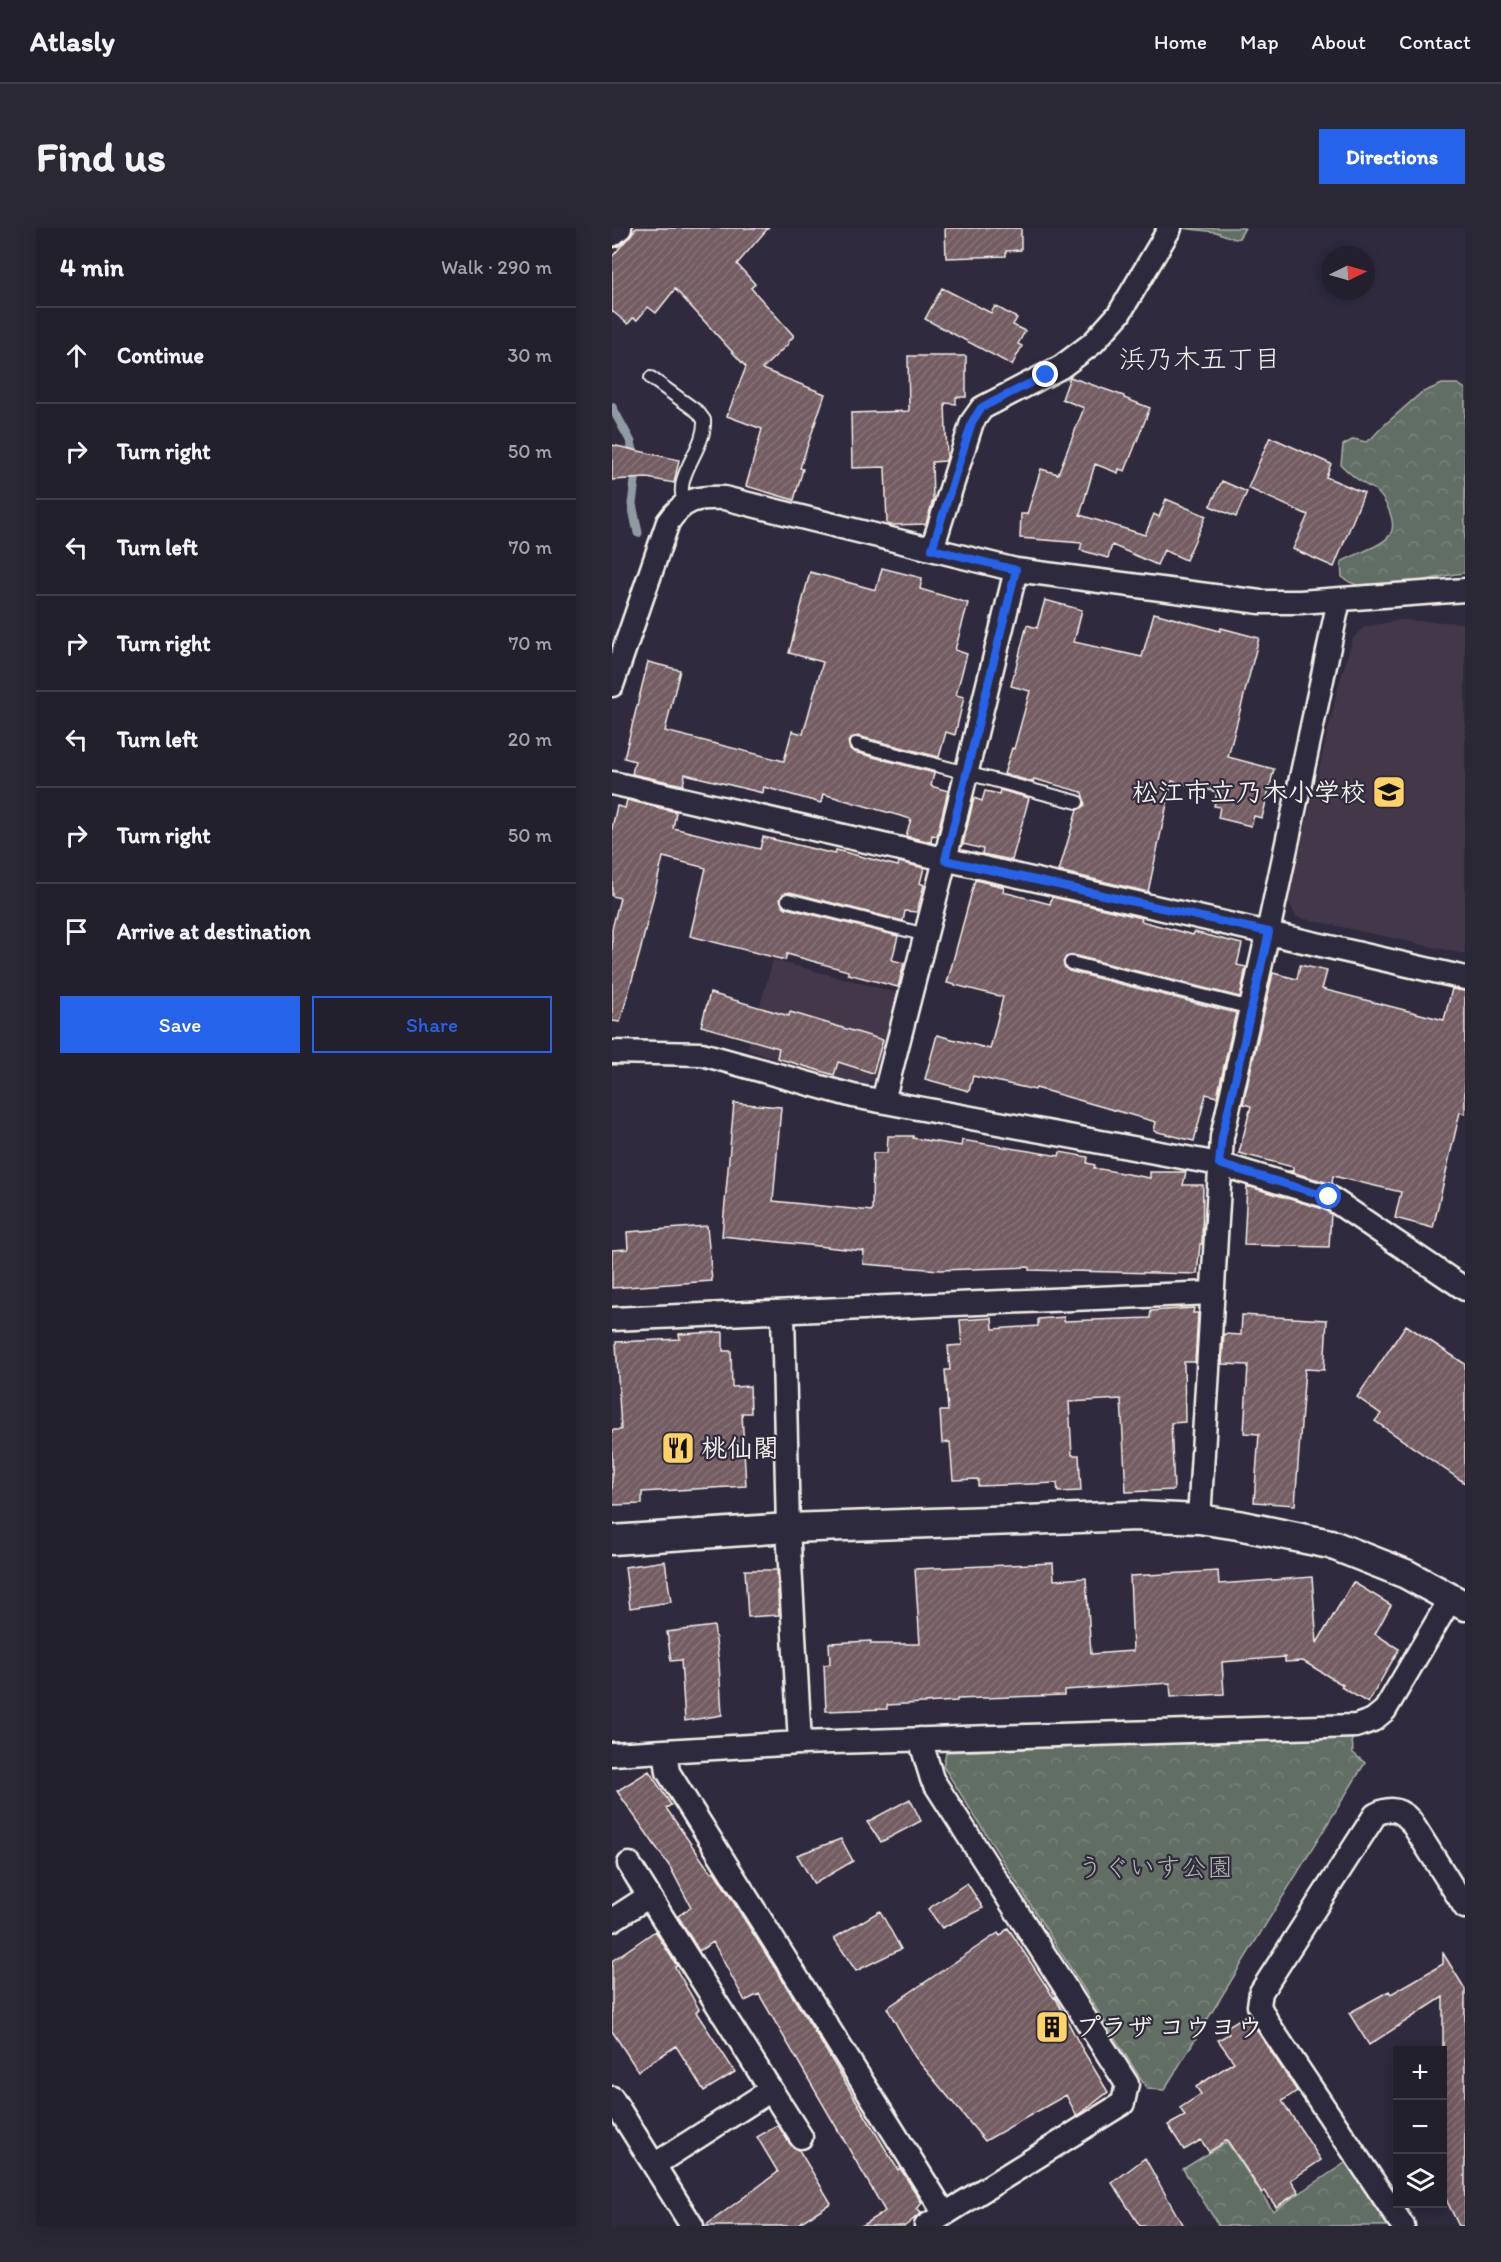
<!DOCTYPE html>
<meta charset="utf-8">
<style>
:root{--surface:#23202e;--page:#2b2836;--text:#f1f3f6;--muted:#a3a3aa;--line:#403e4a;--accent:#2563eb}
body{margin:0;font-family:Itim,"Klee One",sans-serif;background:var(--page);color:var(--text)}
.controls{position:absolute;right:18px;bottom:18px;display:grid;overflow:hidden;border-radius:0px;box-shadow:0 3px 15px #0003}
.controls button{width:54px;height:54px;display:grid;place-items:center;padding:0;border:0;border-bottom:2px solid var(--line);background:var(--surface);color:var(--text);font:30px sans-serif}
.compass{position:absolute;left:709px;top:18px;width:54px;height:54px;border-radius:50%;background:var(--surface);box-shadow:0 3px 15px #0003;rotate:85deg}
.stop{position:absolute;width:18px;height:18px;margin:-14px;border:4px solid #2563eb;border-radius:50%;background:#fff}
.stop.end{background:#2563eb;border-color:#fff;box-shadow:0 2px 6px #0008}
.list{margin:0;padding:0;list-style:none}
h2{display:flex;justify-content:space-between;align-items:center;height:78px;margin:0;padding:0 24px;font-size:26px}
h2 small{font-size:20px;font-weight:400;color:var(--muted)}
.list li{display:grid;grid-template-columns:39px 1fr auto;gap:18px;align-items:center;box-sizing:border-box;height:96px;padding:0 24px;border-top:2px solid var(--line)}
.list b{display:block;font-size:22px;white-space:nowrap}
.list em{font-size:20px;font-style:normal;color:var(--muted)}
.actions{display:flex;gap:12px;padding:18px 24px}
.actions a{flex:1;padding:14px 0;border:2px solid var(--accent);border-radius:0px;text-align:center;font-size:21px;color:var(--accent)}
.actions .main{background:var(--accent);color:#fff}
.icon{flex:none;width:33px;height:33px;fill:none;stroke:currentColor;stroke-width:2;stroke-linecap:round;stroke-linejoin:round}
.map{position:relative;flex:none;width:853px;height:1998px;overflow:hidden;border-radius:0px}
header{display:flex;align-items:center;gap:36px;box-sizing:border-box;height:84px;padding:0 30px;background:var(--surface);border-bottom:2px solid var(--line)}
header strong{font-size:28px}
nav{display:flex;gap:33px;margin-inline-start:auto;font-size:21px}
.intro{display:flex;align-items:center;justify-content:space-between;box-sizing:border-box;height:144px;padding:0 36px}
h1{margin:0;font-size:42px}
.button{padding:15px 27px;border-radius:0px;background:var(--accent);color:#fff;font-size:21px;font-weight:700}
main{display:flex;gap:36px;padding:0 36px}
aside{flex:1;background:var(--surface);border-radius:0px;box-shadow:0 3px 15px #0003}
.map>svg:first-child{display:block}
.built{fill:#433948}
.forest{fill:url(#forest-crowns);stroke:#aab0a6;stroke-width:1.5}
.cemetery{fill:url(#cemetery-stones);stroke:#aab0a6;stroke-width:1.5}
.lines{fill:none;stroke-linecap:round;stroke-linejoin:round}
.stream{stroke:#8f9ba3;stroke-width:9}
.building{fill:url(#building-hatch);stroke:#f4f1e8;stroke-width:1.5}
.service-casing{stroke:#f4f1e8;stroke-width:16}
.minor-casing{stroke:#f4f1e8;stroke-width:27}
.tertiary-casing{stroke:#f4f1e8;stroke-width:33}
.service{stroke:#2f2a3d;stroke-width:12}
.minor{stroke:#2f2a3d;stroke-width:22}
.tertiary{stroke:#2f2a3d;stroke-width:28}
.route{stroke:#2563eb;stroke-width:8}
.labels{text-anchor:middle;stroke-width:4.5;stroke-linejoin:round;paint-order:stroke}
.poi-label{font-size:26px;font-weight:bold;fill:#f4f1e8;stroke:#2f2a3d;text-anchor:start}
.park-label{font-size:26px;fill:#b2b6ad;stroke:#2f2a3d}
.neighbourhood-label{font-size:27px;fill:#f4f1e8;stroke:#2f2a3d}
</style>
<header>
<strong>Atlasly</strong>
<nav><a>Home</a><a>Map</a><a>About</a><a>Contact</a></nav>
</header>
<div class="intro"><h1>Find us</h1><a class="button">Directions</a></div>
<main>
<aside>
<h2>4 min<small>Walk · 290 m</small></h2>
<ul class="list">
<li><svg class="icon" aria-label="ahead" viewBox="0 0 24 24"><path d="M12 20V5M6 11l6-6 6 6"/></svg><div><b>Continue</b></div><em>30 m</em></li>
<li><svg class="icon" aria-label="right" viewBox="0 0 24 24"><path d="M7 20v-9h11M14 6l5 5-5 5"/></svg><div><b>Turn right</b></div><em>50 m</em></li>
<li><svg class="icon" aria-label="left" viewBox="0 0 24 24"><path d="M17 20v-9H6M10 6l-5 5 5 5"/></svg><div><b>Turn left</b></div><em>70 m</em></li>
<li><svg class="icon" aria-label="right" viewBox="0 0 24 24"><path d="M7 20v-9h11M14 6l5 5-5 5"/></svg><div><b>Turn right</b></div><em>70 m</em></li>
<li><svg class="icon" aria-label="left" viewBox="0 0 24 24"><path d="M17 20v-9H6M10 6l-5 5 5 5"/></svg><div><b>Turn left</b></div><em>20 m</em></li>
<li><svg class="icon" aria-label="right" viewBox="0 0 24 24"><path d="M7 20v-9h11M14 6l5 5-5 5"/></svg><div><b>Turn right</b></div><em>50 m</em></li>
<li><svg class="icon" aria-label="arrive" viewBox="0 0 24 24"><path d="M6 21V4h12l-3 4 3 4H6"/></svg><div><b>Arrive at destination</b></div></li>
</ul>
<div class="actions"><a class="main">Save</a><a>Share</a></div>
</aside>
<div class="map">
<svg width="853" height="1998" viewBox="0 0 853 1998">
<defs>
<pattern id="forest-crowns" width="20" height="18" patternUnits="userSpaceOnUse" patternTransform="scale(1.5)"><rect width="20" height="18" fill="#616e64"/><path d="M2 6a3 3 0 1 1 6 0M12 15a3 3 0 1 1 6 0" fill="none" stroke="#78837a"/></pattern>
<pattern id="cemetery-stones" width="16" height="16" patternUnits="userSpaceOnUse" patternTransform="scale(1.5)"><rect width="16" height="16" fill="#616e64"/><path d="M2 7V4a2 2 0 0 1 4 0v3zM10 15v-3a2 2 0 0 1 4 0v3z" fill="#78837a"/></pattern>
<pattern id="building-hatch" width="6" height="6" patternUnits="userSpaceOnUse" patternTransform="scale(1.5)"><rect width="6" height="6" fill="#735c62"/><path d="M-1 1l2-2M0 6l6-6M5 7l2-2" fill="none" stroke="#887478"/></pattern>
</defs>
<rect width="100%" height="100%" fill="#2f2a3d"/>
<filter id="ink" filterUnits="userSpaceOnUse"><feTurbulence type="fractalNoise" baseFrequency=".0167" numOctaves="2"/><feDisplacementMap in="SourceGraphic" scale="12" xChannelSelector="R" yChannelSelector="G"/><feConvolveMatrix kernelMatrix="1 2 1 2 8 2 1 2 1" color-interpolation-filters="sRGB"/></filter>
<g filter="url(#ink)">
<!-- built -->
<path class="built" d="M789,392L853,395V726L684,689L676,672L727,456L741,410L752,399Z
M161,732L286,765L263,852L251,857L135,822Z"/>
<!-- forest -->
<path class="forest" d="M830,156H846L853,161V345C816,347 761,375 730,349L729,334C742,326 769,319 778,307C786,295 773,270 763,262C759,259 754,258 751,255C743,250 736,244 729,237L731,217L742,211L754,214L759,211L769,200L809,165Z
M740,1508L741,1525L753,1535L552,1862L535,1861L331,1538L334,1524Z
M615,1914L661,1983L736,1933L777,1998H607L571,1941Z"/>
<!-- cemetery -->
<path class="cemetery" d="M569,0H633L627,10L623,11L604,4Z"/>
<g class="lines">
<!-- stream -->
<path class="stream" d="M0,179L19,214L22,226L24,245L20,276L26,305"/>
</g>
<!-- building -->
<path class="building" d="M24,0H156L125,36L143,56L139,60L182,108L176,114L177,115L150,141L213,166L188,240L191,241L182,272L134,258L150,201L115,188L134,139L63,61L44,85L36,79L25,92L21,90L16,96L0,83V29Z
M333,0H409V22L394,23V28L334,30Z
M330,60L379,85L383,78L405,90L401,97L413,103L406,116L410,118L400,137L313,91Z
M296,128H354V169H344V176L333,175L335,230L333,233L320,234L321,272L314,296L279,297L275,296L273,239L240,240L239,185L297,183Z
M458,149L512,168V170L538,180L513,243L507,241L506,245L483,236L468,287L533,307L542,286L547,289L554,271L594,288L574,332L552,322L545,337L500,317L496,330L468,322L470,315L408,310L409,286H415L429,241L446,246L472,180L450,171Z
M658,209L719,236L714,249L752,265L722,339L681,321L696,287L636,260Z
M0,217L67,232L62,255L35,250L0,252Z
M610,253L635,264L624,289L598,278Z
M270,340L310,350L308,361L356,375L343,422L355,426L344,467L352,469L343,507L334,504L327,529L246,508L239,510L236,514L238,521L242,524L322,545L319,558L336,563L325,608L320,607L319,614L294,608L299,591L211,566L209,575L152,559L151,565L73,546L71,557L20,546L23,533L12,530L36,434L68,442L53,503L172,533L180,503L191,506L211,434L177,425L198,344L264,362Z
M433,372L470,382L462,414L530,429L542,385L608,403L609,400L647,410L616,529L662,541L650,590L642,588L639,598L606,590L608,579L602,578L605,564L560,553L536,664L447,643L465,582L473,577L470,564L422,551L421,554L392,546L400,520L402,521L418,463L399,458L415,397L425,400Z
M388,562L417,570L400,632L370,626L371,621L351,616L362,570L370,573L373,563L387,566Z
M15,572L64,584L61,600L148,621L151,609L223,626L224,622L286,638L287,634L312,640L308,655L312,657L305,684L293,683L291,693L178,664L171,666L168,671L170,677L174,680L286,708L280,732L292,735L286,759L236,746V743L175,726L173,732L78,708L94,640L51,629L28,724L8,794L0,793V701L8,670L0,668V600L5,578L13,580Z
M363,652L392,659L391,664L438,676L440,669L530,690L529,693L581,707L582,704L630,716L625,737L634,739L628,769L461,727L454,729L451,734L453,740L457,743L624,785L605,869L594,866L582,913L542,903L544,894L424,860L423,862L361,848L357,863L313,851L325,807L378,821L391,769L335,755Z
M688,737L715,743L710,761L832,792L840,761L853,763V886L848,884L821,1000L783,990L789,964L721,948L720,956L676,943H681V939L627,925L639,878L631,876L661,745L685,751Z
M98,765L177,788L178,784L271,812L261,845L226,834L222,847L165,830L167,820L89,798Z
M122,875L169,879L161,973L260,983L261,925H275L276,908H301V910L349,918L350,912L447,928L448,924L476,929L475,935L483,937L482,940L538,950V944H574L571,957H591L590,1016H588L585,1046L417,1042V1039L328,1042L251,1036L252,1023L110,1008Z
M635,958L711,981L719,986L717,1019L632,1017Z
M95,998L100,1053L0,1060V1022L16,1021L15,1004Z
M582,1080L581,1085H586L583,1134H572L573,1194L559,1195L562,1262L514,1264L509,1171L457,1174L460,1227H467L469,1263L446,1264L445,1255L366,1258V1251L341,1252L338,1214L330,1215L328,1183H336L333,1142H338L336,1118L350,1117L348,1092L380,1090L381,1101L426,1098V1091L452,1089V1093L538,1090L539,1083Z
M630,1087L715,1092L712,1142L693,1141L683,1277L642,1274L647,1206L632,1205L636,1137L610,1136L612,1106L629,1107Z
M794,1097L853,1136V1255L763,1193L769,1186L745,1169Z
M111,1104V1123H119L120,1159L138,1158L139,1185H130L134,1258L30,1264V1276L0,1277V1202H9L4,1114L68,1111L67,1106Z
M53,1333L59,1374L18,1380L13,1339Z
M441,1335L442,1352L474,1350L479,1426L521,1423L518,1348L606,1343L607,1356L700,1349L705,1415L741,1354L779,1377L763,1406L787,1421L756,1475L729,1459L731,1457L691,1433L673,1434V1429L610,1434L612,1466L559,1469L558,1455L452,1462V1467L345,1471V1473L275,1477V1481L214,1483L212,1437L218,1436L217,1415L259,1413V1416H308L303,1341Z
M133,1342H165L167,1387L136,1389Z
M102,1398L107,1435L110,1487L73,1493L69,1432L59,1433L55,1404Z
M37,1543L59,1577L54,1580L99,1645L102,1643L209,1814L286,1942L288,1940L310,1975L305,1981L309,1985L293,1998H249L273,1983L147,1766L133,1773L101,1714L87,1723L66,1688L79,1679L58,1639L5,1563Z
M298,1571L309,1593L269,1614L255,1594Z
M229,1611L241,1633L202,1656L185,1627Z
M355,1655L371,1680L330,1700L316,1681Z
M268,1683L289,1721L244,1743L222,1710Z
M396,1700L442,1770L443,1769L469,1819L496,1864L465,1888L454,1867L373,1913L303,1829L275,1780L386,1705L388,1708Z
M43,1703L65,1738L63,1739L87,1781L84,1784L123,1844L92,1863L64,1818L26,1843L0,1803V1733Z
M831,1725L853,1761V1998H847L831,1965V1769L757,1817L737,1785L777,1763L779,1766L831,1736Z
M636,1786L646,1804L685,1863L670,1873L709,1932L679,1952L687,1964L664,1979L653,1963L650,1965L615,1912L597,1924L589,1912L572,1922L556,1897L573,1888L568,1880L589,1866L584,1859L622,1834L606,1812L617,1806L613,1800Z
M166,1897L178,1916L187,1922L219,1975L183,1998H93L166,1944L145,1909Z
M533,1930L571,1998H528L500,1955Z"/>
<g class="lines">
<defs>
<path id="service" d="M39,150L86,184L92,192C94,221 61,246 72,275
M244,516L465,574
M176,672L314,707
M459,735L639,780"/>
<path id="minor" d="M0,7L8,0
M320,321L360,194L370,180L449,139L481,115L507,86L558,0
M0,457L56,294C72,271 84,269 112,270L404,342
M0,555L853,750
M0,824L90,826L241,868L607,936L717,969L853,1061
M271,873L333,632L404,342L648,374H688L853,362
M171,1084L176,1300L188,1515
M0,1091L600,1065
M587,1291L610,909L656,704L727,372
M53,1523L56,1544L333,1986L511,1875L515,1856L320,1551L308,1511
M0,1526L188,1515L744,1498L761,1492L773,1482L839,1370
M17,1636L37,1668
M0,1692L37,1668L159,1862L42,1937
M159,1862L189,1909
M0,1870L80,1998
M314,1998L333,1986
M791,1998L657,1797L647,1778L649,1764L763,1587C777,1579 787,1580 798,1592L853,1679"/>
<path id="tertiary" d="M0,1312L176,1300L525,1288L587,1291L626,1297L718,1316L794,1346L853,1378"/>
</defs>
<!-- service casing -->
<use href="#service" class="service-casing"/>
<!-- minor casing -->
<use href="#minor" class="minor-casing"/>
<!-- tertiary casing -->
<use href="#tertiary" class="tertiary-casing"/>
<!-- service -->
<use href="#service" class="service"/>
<!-- minor -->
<use href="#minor" class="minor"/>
<!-- tertiary -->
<use href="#tertiary" class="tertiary"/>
</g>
</g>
<g class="lines" filter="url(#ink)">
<!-- route -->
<path class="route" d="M434,147L369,180L360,194L320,321L404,342L333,632L657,704L610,909L607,936L717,969"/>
</g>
<!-- icons -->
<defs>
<symbol id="school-square" viewBox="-11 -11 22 22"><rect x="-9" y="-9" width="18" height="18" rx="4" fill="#ffd166" stroke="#2f2a3d"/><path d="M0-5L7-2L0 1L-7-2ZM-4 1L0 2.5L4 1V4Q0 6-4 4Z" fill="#111"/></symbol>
<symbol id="restaurant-square" viewBox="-11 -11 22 22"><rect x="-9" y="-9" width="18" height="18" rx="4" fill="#ffd166" stroke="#2f2a3d"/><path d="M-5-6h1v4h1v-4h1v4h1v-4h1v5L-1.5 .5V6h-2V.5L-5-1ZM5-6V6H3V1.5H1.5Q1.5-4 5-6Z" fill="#111"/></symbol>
<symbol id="building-square" viewBox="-11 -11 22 22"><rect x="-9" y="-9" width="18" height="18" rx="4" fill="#ffd166" stroke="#2f2a3d"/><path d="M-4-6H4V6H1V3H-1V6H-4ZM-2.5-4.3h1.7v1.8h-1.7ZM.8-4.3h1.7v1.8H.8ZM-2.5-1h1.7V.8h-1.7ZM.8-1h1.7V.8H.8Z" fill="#111"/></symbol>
</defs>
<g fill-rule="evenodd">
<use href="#school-square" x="758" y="545" width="38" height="38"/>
<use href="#restaurant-square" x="47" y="1201" width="38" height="38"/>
<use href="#building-square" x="421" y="1780" width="38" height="38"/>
</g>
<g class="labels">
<!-- poi labels -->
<g class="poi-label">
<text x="754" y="573" text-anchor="end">松江市立乃木小学校</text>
<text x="89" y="1229">桃仙閣</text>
<text x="463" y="1808">プラザ コウヨウ</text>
</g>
<!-- park labels -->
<g class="park-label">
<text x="543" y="1648">うぐいす公園</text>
</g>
<!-- neighbourhood labels -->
<g class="neighbourhood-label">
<text x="588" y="140">浜乃木五丁目</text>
</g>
</g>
</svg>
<div class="controls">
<button>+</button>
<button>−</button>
<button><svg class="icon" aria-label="layers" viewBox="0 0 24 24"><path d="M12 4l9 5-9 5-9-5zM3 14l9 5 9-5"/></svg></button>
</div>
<svg class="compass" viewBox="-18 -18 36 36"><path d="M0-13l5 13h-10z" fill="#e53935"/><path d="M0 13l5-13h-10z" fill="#a3a3aa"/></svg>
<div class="stop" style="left:717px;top:969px"></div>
<div class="stop end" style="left:434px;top:147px"></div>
</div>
</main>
